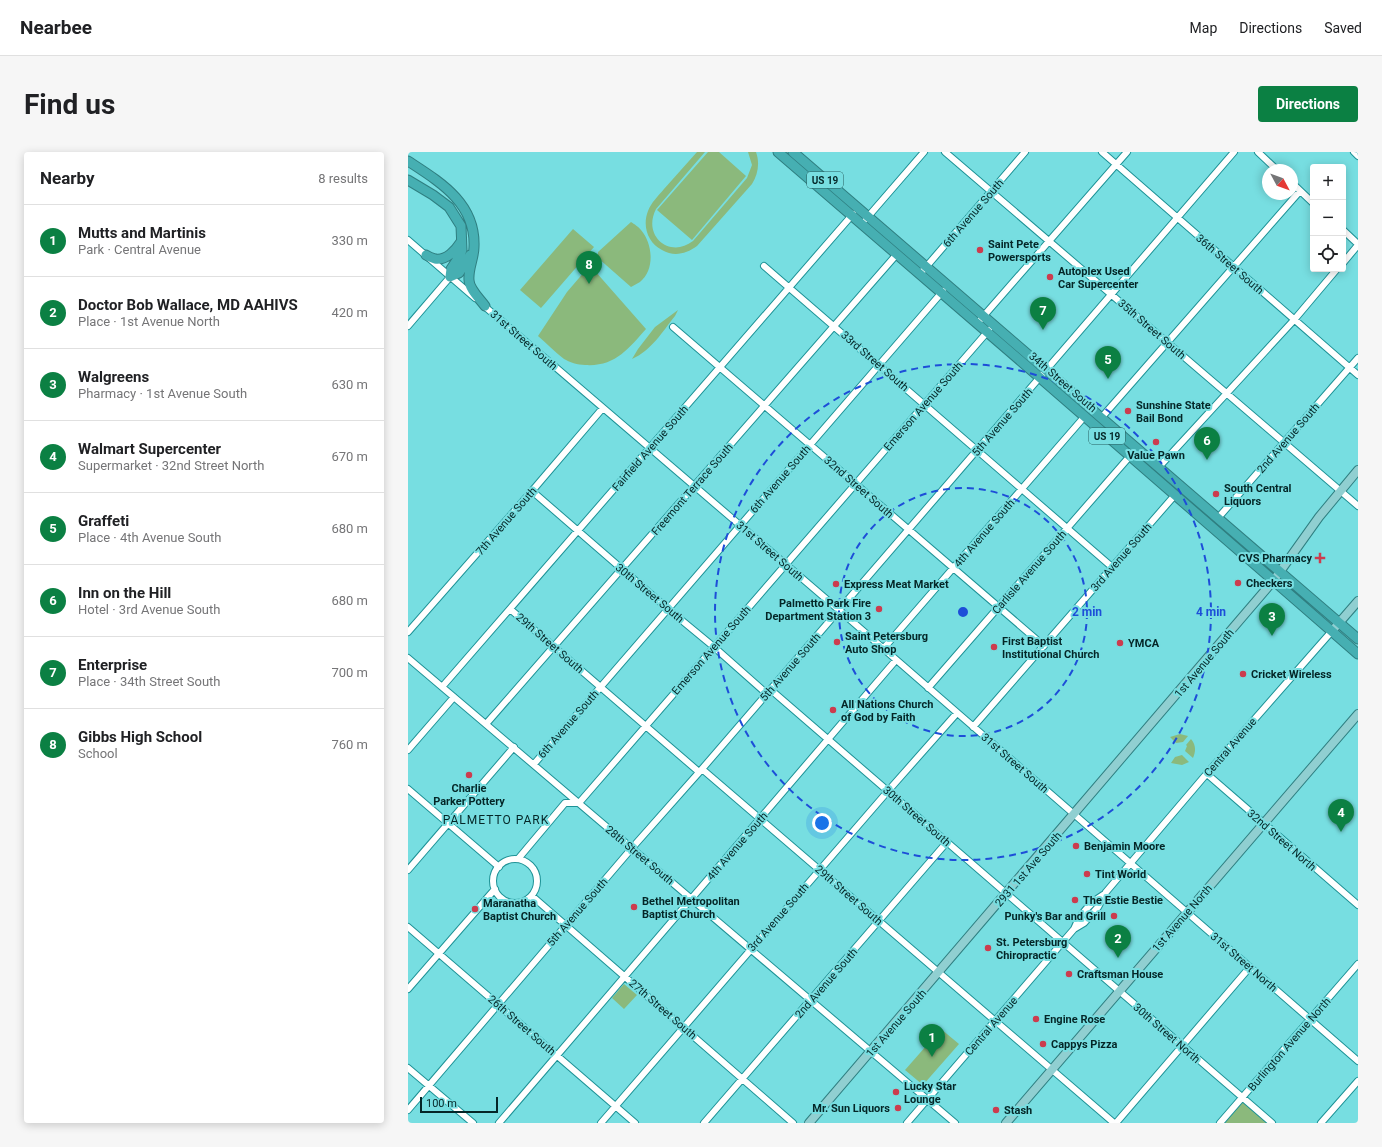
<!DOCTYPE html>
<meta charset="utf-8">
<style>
:root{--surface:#fff;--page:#f6f6f6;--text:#202124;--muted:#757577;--line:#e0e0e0;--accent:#0b8043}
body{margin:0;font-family:Roboto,sans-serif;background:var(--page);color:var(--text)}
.controls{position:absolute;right:12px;top:12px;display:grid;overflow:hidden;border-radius:4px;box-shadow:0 2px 10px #0003}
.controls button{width:36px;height:36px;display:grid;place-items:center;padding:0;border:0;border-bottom:1px solid var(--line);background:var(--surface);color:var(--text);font:20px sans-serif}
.compass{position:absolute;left:854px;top:12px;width:36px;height:36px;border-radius:50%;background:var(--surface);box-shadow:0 2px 10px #0003;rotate:131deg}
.scale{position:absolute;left:12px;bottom:10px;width:78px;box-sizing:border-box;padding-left:4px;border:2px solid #042627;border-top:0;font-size:11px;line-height:14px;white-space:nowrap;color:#042627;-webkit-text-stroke:3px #77dee1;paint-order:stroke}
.you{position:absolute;left:414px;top:671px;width:14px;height:14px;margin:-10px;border:3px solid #fff;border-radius:50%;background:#1a73e8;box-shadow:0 0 0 6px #1a73e833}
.badge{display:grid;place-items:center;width:26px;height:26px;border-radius:50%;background:var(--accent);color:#fff;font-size:13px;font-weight:700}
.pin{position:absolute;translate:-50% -33px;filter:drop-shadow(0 1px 2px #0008)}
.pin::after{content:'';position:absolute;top:21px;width:14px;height:12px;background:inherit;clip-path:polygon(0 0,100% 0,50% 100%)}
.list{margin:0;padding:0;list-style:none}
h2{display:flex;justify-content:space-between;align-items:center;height:52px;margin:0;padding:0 16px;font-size:17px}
h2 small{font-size:13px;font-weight:400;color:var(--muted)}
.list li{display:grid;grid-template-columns:26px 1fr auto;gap:12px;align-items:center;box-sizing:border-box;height:72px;padding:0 16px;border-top:1px solid var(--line)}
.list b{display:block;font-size:15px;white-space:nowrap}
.list p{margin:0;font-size:13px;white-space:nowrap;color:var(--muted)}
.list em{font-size:13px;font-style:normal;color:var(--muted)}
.icon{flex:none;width:22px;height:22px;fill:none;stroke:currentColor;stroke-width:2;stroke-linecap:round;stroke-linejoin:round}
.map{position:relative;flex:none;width:950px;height:971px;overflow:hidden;border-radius:4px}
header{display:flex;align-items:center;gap:24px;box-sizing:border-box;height:56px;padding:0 20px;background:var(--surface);border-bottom:1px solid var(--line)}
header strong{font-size:19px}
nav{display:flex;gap:22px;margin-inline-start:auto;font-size:14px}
.intro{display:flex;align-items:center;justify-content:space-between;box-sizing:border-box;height:96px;padding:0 24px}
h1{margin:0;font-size:28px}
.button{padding:10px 18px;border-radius:4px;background:var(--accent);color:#fff;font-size:14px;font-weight:700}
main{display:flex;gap:24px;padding:0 24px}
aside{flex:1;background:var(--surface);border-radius:4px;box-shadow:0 2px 10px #0003}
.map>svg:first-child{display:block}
.green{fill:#8bb97c}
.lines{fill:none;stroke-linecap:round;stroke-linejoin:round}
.minor-casing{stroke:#1d9296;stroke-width:8}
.major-casing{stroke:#2f7f81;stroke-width:10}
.highway-casing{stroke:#2f7f81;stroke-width:11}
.minor{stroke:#fff;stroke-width:6}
.major{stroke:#90cfd1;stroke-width:8}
.highway{stroke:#46afb2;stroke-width:9}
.ring{fill:none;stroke:#1d4ed8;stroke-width:2;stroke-dasharray:7 5}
.poi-dot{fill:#cc3c4e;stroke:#77dee1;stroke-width:1.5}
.labels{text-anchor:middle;stroke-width:4;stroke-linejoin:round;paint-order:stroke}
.shield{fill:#77dee1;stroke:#265d5f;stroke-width:1}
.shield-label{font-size:10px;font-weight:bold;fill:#042627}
.street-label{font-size:11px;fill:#042627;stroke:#77dee1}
.poi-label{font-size:11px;font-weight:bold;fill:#042627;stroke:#77dee1;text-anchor:start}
.neighbourhood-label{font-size:12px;letter-spacing:1px;fill:#042627;stroke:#77dee1}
.centre{fill:#1d4ed8;stroke:#77dee1;stroke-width:2}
.ring-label{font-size:12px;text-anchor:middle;font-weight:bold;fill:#1d4ed8;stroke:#77dee1;stroke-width:4;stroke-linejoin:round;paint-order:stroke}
</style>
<header>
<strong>Nearbee</strong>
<nav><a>Map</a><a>Directions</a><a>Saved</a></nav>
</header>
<div class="intro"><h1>Find us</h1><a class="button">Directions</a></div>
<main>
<aside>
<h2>Nearby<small>8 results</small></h2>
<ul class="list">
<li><span class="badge">1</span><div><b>Mutts and Martinis</b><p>Park · Central Avenue</p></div><em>330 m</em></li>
<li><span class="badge">2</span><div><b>Doctor Bob Wallace, MD AAHIVS</b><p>Place · 1st Avenue North</p></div><em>420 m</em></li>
<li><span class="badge">3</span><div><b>Walgreens</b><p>Pharmacy · 1st Avenue South</p></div><em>630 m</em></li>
<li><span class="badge">4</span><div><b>Walmart Supercenter</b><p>Supermarket · 32nd Street North</p></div><em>670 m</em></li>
<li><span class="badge">5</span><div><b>Graffeti</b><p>Place · 4th Avenue South</p></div><em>680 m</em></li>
<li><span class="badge">6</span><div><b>Inn on the Hill</b><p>Hotel · 3rd Avenue South</p></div><em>680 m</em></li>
<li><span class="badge">7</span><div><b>Enterprise</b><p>Place · 34th Street South</p></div><em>700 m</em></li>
<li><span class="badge">8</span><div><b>Gibbs High School</b><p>School</p></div><em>760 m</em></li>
</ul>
</aside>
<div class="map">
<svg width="950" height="971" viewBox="0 0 950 971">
<rect width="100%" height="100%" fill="#77dee1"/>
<!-- green -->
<path class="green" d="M289,0H297L248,57C234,84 262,107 285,89L339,26L344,13L340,0H348C352,11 350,22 344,32L289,94C278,102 266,105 254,98C240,91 234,74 240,59C243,51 250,44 256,37C267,25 278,12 289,0Z
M300,0H311L338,24L284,88L249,58Z
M223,70C226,72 231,75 233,78C245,92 247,118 232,130C229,132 226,133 223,135L190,106V100Z
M165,77L186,95L133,156L112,138Z
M177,119H187L238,177C220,197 207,215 177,213C170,213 161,210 156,207C147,200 138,191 130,184L159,140Z
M270,158L267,164C255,179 243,199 224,207L230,197L247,175Z
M772,582L780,584L775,590L768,591L762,585Z
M783,587C788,593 788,599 785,606L777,599L779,594L778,593Z
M774,603L781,610L774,613L763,611L767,605Z
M216,832L229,843L216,857L204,846Z
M533,877L551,892L515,933L497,918Z
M834,949L837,950L862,971H815Z"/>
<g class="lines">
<defs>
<path id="minor" d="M537,0L950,354
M694,0L950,223
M850,0L869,18
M946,0L950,4
M884,31L905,51
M458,67L516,0
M935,78L950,92
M0,88L67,146
M935,111L950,93
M356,114L704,415
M512,122L617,0
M75,153L431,458L950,909
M573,167L719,0
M0,174L42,125
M265,175L636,494
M694,265L892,39
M751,315L886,168L929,117
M124,339L260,457L306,495L359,542
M810,366L950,206
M102,457L291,620
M0,480L124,339L194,257
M475,497L677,264
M0,506L547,971
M34,535L445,62
M520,536L722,304
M363,538L864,971
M78,572L489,102
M565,575L767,343
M0,598L46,545
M126,612L535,139
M294,617L706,971
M799,622L950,753
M0,637L91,715
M110,707L157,651H171L581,178
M85 729a22 22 0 1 1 44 0a22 22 0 1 1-44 0Z
M0,718L106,595
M124,744L385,971
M0,775L227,971
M666,777C672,762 682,751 695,743
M0,837L87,737
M0,916L65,971
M0,958L224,696L294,617L826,0
M91,971L488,508
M193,971L480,639L549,561
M296,971L539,690
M499,971L666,777L676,771L690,755L698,740L795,626L924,479
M708,971L842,815
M812,971L950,812
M913,971L950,929"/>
<path id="major" d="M924,479L950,449
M401,971L866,428L911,365L950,318
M598,971L950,562"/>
<path id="highway" d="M370,0L622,217L950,502
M385,0L950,487
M0,9C32,30 68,51 66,95C66,106 60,117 61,128C61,137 72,147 77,154
M0,28L25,43L41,55L53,74L54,98L51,105L43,117L42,125
M18,103C21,105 24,106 27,107C38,109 48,98 53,90
M42,125L51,121L62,103"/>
</defs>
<!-- minor casing -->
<use href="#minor" class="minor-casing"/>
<!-- major casing -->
<use href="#major" class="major-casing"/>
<!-- highway casing -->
<use href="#highway" class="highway-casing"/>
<!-- minor -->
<use href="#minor" class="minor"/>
<!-- major -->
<use href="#major" class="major"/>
<!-- highway -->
<use href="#highway" class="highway"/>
</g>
<!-- distance rings -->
<g class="ring">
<circle cx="555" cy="460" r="124"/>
<circle cx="555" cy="460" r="248"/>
</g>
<!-- markers -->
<g class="poi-dot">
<circle cx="572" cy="98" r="4"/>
<circle cx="642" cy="125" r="4"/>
<circle cx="720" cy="259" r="4"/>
<circle cx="748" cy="290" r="4"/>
<circle cx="808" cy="342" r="4"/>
<path d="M910 400h4v4h4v4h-4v4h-4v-4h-4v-4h4z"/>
<circle cx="830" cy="431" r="4"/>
<circle cx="428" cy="432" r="4"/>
<circle cx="471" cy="457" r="4"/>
<circle cx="429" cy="490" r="4"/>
<circle cx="712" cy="491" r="4"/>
<circle cx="586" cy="495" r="4"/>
<circle cx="835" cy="522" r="4"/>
<circle cx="425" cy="558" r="4"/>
<circle cx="61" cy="623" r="4"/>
<circle cx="668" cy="694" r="4"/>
<circle cx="679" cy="722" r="4"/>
<circle cx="667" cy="748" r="4"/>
<circle cx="226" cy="755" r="4"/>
<circle cx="67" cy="757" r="4"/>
<circle cx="706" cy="764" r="4"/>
<circle cx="580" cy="796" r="4"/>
<circle cx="661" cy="822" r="4"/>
<circle cx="628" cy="867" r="4"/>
<circle cx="635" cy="892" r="4"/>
<circle cx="488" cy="940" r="4"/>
<circle cx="490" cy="956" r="4"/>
<circle cx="588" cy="958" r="4"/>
</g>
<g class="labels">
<!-- shield labels -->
<g class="shield">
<rect x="399" y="20" width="36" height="16" rx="3"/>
<rect x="681" y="276" width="36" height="16" rx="3"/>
</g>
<g class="shield-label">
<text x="417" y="32">US 19</text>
<text x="699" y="288">US 19</text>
</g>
<!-- street labels -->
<g class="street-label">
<text transform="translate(565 61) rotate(-49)" y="4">6th Avenue South</text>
<text transform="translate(822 112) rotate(41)" y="4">36th Street South</text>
<text transform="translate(744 177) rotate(41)" y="4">35th Street South</text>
<text transform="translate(116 188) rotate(41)" y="4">31st Street South</text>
<text transform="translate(467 209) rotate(41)" y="4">33rd Street South</text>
<text transform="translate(655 230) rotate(41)" y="4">34th Street South</text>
<text transform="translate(515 254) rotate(-49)" y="4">Emerson Avenue South</text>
<text transform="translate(594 270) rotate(-49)" y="4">5th Avenue South</text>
<text transform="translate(880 286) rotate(-49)" y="4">2nd Avenue South</text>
<text transform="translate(242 296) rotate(-49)" y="4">Fairfield Avenue South</text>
<text transform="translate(372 327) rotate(-49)" y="4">6th Avenue South</text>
<text transform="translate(451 335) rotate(41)" y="4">32nd Street South</text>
<text transform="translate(284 337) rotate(-49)" y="4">Freemont Terrace South</text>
<text transform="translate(98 369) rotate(-49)" y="4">7th Avenue South</text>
<text transform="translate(576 381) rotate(-49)" y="4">4th Avenue South</text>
<text transform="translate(362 399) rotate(41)" y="4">31st Street South</text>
<text transform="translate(713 405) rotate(-49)" y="4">3rd Avenue South</text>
<text transform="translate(621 420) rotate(-49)" y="4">Carlisle Avenue South</text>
<text transform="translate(242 441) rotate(40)" y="4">30th Street South</text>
<text transform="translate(142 491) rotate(41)" y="4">29th Street South</text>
<text transform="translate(303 498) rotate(-49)" y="4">Emerson Avenue South</text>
<text transform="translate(796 511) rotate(-50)" y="4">1st Avenue South</text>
<text transform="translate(382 515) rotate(-49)" y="4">5th Avenue South</text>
<text transform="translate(160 572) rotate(-49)" y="4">6th Avenue South</text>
<text transform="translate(822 595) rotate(-49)" y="4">Central Avenue</text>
<text transform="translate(607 611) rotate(41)" y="4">31st Street South</text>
<text transform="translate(509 664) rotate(41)" y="4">30th Street South</text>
<text transform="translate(874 688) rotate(41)" y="4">32nd Street North</text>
<text transform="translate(329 694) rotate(-49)" y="4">4th Avenue South</text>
<text transform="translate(232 703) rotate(40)" y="4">28th Street South</text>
<text transform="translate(620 717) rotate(-49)" y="4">2931 1st Ave South</text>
<text transform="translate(441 743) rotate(41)" y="4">29th Street South</text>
<text transform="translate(169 760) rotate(-49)" y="4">5th Avenue South</text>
<text transform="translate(370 765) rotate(-49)" y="4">3rd Avenue South</text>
<text transform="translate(774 766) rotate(-49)" y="4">1st Avenue North</text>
<text transform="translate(836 810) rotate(41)" y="4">31st Street North</text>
<text transform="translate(418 831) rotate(-49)" y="4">2nd Avenue South</text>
<text transform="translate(255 857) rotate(41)" y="4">27th Street South</text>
<text transform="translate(488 871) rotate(-49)" y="4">1st Avenue South</text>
<text transform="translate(114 873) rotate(41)" y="4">26th Street South</text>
<text transform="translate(583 874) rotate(-49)" y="4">Central Avenue</text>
<text transform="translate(759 881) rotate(41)" y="4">30th Street North</text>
<text transform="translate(881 892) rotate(-49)" y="4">Burlington Avenue North</text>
</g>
<!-- poi labels -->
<g class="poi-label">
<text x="580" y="96">Saint Pete<tspan x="580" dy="13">Powersports</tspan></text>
<text x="650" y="123">Autoplex Used<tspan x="650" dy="13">Car Supercenter</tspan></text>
<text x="728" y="257">Sunshine State<tspan x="728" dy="13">Bail Bond</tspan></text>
<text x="748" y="307" text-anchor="middle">Value Pawn</text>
<text x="816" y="340">South Central<tspan x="816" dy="13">Liquors</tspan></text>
<text x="904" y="410" text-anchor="end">CVS Pharmacy</text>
<text x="838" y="435">Checkers</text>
<text x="436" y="436">Express Meat Market</text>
<text x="463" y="455" text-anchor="end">Palmetto Park Fire<tspan x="463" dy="13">Department Station 3</tspan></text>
<text x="437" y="488">Saint Petersburg<tspan x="437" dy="13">Auto Shop</tspan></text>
<text x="594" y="493">First Baptist<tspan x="594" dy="13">Institutional Church</tspan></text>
<text x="720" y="495">YMCA</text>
<text x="843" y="526">Cricket Wireless</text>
<text x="433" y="556">All Nations Church<tspan x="433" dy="13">of God by Faith</tspan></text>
<text x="61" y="640" text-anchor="middle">Charlie<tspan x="61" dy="13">Parker Pottery</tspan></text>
<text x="676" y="698">Benjamin Moore</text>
<text x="687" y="726">Tint World</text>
<text x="675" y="752">The Estie Bestie</text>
<text x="234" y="753">Bethel Metropolitan<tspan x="234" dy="13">Baptist Church</tspan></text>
<text x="75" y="755">Maranatha<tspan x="75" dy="13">Baptist Church</tspan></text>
<text x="698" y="768" text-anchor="end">Punky's Bar and Grill</text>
<text x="588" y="794">St. Petersburg<tspan x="588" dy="13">Chiropractic</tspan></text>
<text x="669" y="826">Craftsman House</text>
<text x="636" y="871">Engine Rose</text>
<text x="643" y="896">Cappys Pizza</text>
<text x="496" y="938">Lucky Star<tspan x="496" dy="13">Lounge</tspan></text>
<text x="482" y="960" text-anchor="end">Mr. Sun Liquors</text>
<text x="596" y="962">Stash</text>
</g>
<!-- neighbourhood labels -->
<g class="neighbourhood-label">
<text x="88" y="672">PALMETTO PARK</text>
</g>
</g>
<circle cx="555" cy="460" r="6" class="centre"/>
<g class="ring-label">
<text x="679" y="464">2 min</text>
<text x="803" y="464">4 min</text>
</g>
</svg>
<div class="controls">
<button>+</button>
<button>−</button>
<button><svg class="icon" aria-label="locate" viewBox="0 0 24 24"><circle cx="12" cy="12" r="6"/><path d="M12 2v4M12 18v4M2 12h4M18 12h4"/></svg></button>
</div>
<svg class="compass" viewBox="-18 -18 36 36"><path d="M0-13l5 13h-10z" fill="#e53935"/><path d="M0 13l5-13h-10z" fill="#757577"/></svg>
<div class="scale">100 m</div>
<div class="you"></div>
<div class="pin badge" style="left:524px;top:905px">1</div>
<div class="pin badge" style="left:710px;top:806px">2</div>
<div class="pin badge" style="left:864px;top:484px">3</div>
<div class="pin badge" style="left:933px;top:680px">4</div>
<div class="pin badge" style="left:700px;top:227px">5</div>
<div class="pin badge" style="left:799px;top:308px">6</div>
<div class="pin badge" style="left:635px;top:178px">7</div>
<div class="pin badge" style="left:181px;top:132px">8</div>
</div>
</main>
